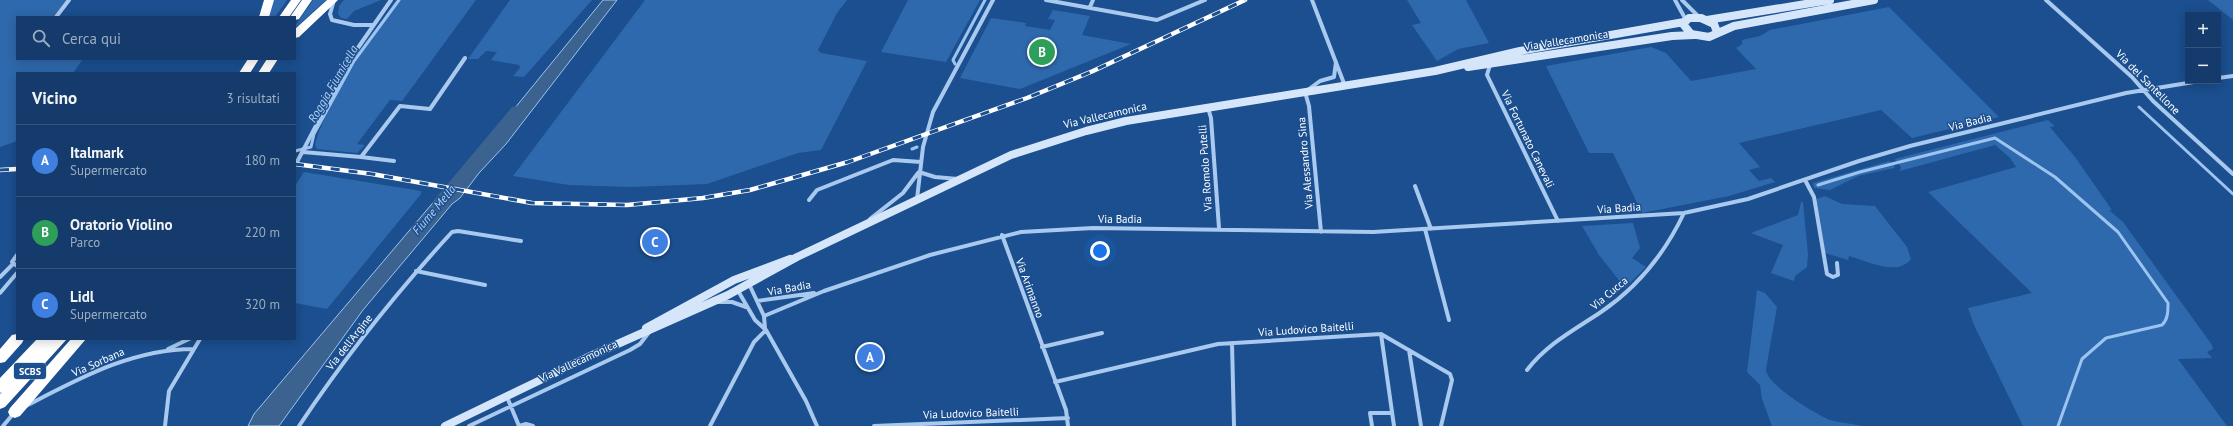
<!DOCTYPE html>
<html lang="it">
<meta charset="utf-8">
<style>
:root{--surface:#143b6b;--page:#1d4271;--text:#f1f3f6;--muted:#9dadc1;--line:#33557e;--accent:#ea580c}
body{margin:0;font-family:"PT Sans",sans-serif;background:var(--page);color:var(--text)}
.controls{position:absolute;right:12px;top:12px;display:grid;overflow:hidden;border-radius:0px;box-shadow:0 2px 10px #0003}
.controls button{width:36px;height:36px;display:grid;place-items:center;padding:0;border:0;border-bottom:1px solid var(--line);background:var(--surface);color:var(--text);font:20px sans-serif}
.you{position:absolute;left:1100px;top:251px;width:14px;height:14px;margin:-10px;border:3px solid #fff;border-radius:50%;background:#1a73e8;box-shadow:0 0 0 6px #1a73e833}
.badge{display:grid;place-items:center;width:26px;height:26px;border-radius:50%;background:var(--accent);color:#fff;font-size:13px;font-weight:700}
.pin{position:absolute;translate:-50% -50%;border:2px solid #fff;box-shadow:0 1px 4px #0006}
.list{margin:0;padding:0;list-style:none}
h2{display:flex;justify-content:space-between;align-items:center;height:52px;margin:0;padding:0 16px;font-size:17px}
h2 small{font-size:13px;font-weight:400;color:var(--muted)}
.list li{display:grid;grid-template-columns:26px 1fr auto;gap:12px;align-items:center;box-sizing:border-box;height:72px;padding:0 16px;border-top:1px solid var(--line)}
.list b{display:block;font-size:15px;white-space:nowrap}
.list p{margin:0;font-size:13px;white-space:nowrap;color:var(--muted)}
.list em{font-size:13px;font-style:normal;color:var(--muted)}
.icon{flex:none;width:22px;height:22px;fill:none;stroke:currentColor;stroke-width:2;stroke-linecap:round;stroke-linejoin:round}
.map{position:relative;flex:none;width:2233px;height:426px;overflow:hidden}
.search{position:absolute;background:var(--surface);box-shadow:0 2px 10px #0003;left:16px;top:16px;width:280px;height:44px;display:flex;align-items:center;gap:10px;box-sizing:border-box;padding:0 14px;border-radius:0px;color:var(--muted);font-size:15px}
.panel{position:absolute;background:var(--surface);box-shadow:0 2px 10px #0003;left:16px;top:72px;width:280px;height:268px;border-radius:0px}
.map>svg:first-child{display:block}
.green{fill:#2e69ad}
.water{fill:#3c6290;stroke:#9cc4f0}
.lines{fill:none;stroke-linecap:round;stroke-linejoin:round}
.stream{stroke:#9cc4f0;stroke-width:3}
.river{fill:#3c6290;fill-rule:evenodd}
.street{stroke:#a9c9ee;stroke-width:4}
.secondary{stroke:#d6e6fa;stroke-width:8}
.highway{fill:#fff;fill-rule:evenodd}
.rail-casing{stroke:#fff;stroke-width:4.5}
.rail{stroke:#1b4f8f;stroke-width:3;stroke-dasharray:9;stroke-linecap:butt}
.labels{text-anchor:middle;stroke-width:3;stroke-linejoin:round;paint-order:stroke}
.shield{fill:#1b4f8f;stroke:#bbcadd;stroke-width:1}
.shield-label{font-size:10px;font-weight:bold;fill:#fff}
.street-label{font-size:11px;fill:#fff;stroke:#1b4f8f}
.water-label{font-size:12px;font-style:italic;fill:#b5d3f5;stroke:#1b4f8f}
</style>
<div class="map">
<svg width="2233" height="426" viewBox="0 0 2233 426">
<rect width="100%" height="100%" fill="#1b4f8f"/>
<!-- green -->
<path class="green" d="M0,0H67L53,17H17V59H83L73,73H17V141L0,147Z
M273,0H287L275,17H268Z
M313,0H326L295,28V26Z
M344,0H381L354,11L347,19L341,18L338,14L339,6Z
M396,0H476L402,101L390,100L357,144L365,145L357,153L317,149L315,145C319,128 328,112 336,97C354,63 374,31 396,0Z
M510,0H592L524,77L513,76L520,68L519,65L491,60L497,52L486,51L478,59H468Z
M645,0H847L837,13L818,50L821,53L867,61L821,150L798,153L707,184L631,187L569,185L513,176Z
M908,0H980L946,62L881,52Z
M1407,0H1466L1489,43L1458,49L1437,61L1412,25L1421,23Z
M2208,0H2233V20Z
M1889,7L1999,117L1912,138L1881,110L1739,143L1760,167L1749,170L1759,181L1771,178L1775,182L1729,196L1642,213L1613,153H1589L1546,66L1651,47L1666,53L1691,81L1756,69L1736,48L1742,44V40L1760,36L1770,30Z
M1053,10L1090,16L1082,35L1131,44L1020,89L960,78L991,18L1026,23L1025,26L1050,30L1055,20L1048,19Z
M2048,120L2055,126L2050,127L2075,157L2112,210H2109L2123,222L2212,345L2213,349L2207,352L2212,358L2178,359L2227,426H2023L1974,325L1968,308L2032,293L1928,192L2016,167L2010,158L1995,145L1900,171L1901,167L1895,159Z
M1889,161L1895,166L1894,168L1858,176L1830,190L1814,188L1813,183Z
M304,172L421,191V194L327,309L295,303V186Z
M1825,196L1842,204L1875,206L1907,247L1911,259C1897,277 1868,261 1849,256L1848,260L1825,253L1816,199Z
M1801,202H1803L1808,254L1807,267L1795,276L1794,281L1771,273L1783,245L1751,233L1798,215Z
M1633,223L1640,248L1632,258L1646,267L1625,288L1599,255L1582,226Z
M1757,290L1765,293L1777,307L1766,369C1766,385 1816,414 1830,420C1840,423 1851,423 1861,426H1772L1762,399L1760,385L1747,372Z"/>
<!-- water -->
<path class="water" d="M603,0H617L506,144L479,173L460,198L452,204L363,310L279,426H248L254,414L442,192L462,181L487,146L501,131L510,114Z"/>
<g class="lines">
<!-- stream -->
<path class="stream" d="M955,64L953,60L985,0
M2139,107L2233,194
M1995,138L2055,177L2118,232L2168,303C2168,312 2168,319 2162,325L2106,338L2082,359L2058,426
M912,149L917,147
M295,151L311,147L314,134L354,61L399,0
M1818,185L1860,172L1995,138"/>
<!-- river -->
<path class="river" d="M518,106L524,107L526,111L524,115L447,207L441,209L435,207L433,203L435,199L512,107Z"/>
<!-- street -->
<path class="street" d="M334,0L330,14L332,20L354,25H373
M1046,0L1157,20L1205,0
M1312,0L1345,86
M1675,0L1686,20
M1682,0L1699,17
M2046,0L2132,77L2153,101L2233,174
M1090,7L1093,0
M56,17L69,0
M1490,65L1487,75L1558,221
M2218,78L2233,76
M1208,108L1211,118L1219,228
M303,152L361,157L400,106L430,109L465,58
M361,157L394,161
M297,162L353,55L391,0
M919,172L935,177L958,179
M1805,180L1814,197L1827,274L1833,277L1838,275L1837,263
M1415,186L1431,229
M917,199L923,147L933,112L993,0
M809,200L817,190L893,160L921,162
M870,219L903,193L918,173
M1425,229L1449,320
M1321,232L1309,106L1305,92L1320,81L1334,77L1336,62
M1002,235L1066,410L1068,426
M17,255L12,262L17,266
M416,271L485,285
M0,277L13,264
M749,284L764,316L765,329
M737,289L755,320L766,330L806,401L817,426
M0,293L17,273
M757,301L814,293
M718,302H732L746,307
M764,316L824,291L930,255L1021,232L1093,228L1373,232L1684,213L1748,199L1859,161L1910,146L2126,93L2200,81
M1381,334L1394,426
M1232,343L1234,426
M1042,347L1102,333
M168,349L189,339
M1409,350L1421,426
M1527,370C1547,344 1574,330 1601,312C1638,287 1665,253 1684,213
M1055,382L1218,344L1381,334L1450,374L1452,380L1441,426
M507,397L519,426
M26,406C80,378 132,349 194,349
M3,426L14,413
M165,426L169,391L200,339
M299,426C345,357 396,293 452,232L458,231L521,241
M469,426L630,350L640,344L650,331
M519,426L526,424L533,426
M710,426L754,342L766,330
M874,426L1068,418
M1372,426L1370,413H1392"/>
<!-- secondary -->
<path class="secondary" d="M1707,20L1830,0
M1717,32L1714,24L1701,18H1689L1683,24L1691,34L1709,37L1734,26L1874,0
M1468,67L1672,36L1694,35
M646,328L734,280L790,259
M445,426L586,358L728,295L797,257L1011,155L1086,131L1126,121L1435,71L1520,51L1684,22"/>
<!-- highway -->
<path class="highway" d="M264,0H274L269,17H259Z
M291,0H301L289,17H279Z
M302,0H312L299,19L295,20V17H290Z
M327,0H338L299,37L295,38V29Z
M248,59H259L250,73H239Z
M267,59H278L269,73H258Z
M17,334V339H24L22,343L5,362L0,363V349L12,335Z
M37,339H67L5,407L0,409V394L2,392L0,393V378Z
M71,339H86L20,416L15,418L10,416L8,412L10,408Z"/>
<defs>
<path id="rail" d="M295,164L372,174L532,203L627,205L703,198L750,190L848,162L1027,98L1093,71L1245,0
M0,170L17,169"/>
</defs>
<!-- rail casing -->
<use href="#rail" class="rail-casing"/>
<!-- rail -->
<use href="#rail" class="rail"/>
</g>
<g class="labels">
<!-- shield labels -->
<rect class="shield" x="14" y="363" width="32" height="16" rx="3"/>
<g class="shield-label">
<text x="30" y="375">SCBS</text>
</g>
<!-- street labels -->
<g class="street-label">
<text transform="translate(1566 40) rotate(-9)" y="4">Via Vallecamonica</text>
<text transform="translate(2148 82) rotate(45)" y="4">Via del Santellone</text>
<text transform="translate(1105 115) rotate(-13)" y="4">Via Vallecamonica</text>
<text transform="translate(1970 122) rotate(-14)" y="4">Via Badia</text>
<text transform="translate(1528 139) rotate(64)" y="4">Via Fortunato Canevali</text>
<text transform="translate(1305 163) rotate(-95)" y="4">Via Alessandro Sina</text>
<text transform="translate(1205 168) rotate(-94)" y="4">Via Romolo Putelli</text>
<text transform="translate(1619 208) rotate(-4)" y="4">Via Badia</text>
<text x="1120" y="223">Via Badia</text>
<text transform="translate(789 288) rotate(-10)" y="4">Via Badia</text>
<text transform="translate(1030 288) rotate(70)" y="4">Via Arimanno</text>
<text transform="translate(1609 293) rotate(-40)" y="4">Via Cucca</text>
<text transform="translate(1306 329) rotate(-4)" y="4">Via Ludovico Baitelli</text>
<text transform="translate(349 342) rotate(-52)" y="4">Via dell'Argine</text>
<text transform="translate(578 361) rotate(-25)" y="4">Via Vallecamonica</text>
<text transform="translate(98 362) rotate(-24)" y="4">Via Sorbana</text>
<text transform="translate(971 413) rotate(-2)" y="4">Via Ludovico Baitelli</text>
</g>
<!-- water labels -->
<g class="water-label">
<text transform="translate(333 84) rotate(-60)" y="4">Roggia Fiumicella</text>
<text transform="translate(434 210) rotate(-50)" y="4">Fiume Mella</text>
</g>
</g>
</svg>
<div class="controls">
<button>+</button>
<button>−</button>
</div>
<div class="you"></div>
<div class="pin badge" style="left:870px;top:357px;background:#3f7fe0">A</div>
<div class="pin badge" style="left:1042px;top:52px;background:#2e9e5b">B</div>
<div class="pin badge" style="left:655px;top:242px;background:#3f7fe0">C</div>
<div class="search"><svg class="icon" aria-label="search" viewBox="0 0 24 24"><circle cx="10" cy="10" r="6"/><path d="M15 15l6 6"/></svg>Cerca qui</div>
<section class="panel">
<h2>Vicino<small>3 risultati</small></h2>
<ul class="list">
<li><span class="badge" style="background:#3f7fe0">A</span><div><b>Italmark</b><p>Supermercato</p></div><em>180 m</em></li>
<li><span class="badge" style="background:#2e9e5b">B</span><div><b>Oratorio Violino</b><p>Parco</p></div><em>220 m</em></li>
<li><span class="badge" style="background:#3f7fe0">C</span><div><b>Lidl</b><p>Supermercato</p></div><em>320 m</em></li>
</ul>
</section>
</div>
